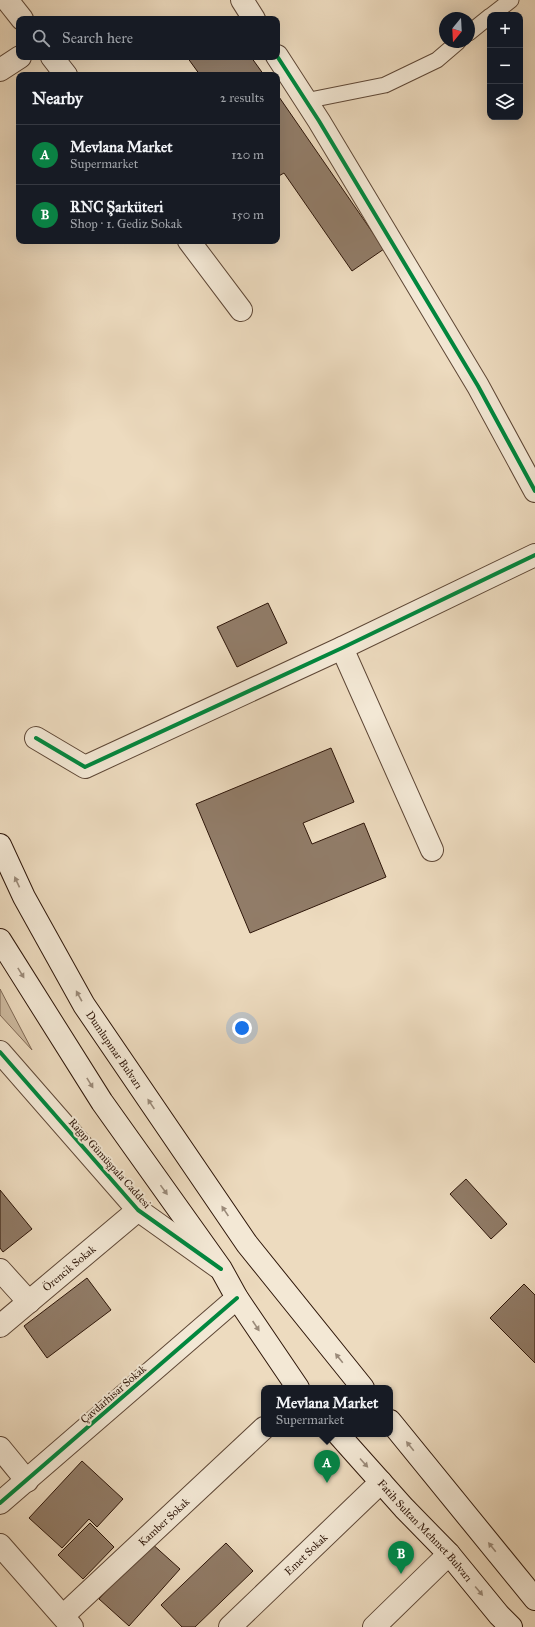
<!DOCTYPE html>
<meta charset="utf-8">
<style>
:root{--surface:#171b24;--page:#242831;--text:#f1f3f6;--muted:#9ea1a6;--line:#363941;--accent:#0b8043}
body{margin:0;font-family:"IM FELL Great Primer",serif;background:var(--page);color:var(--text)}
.controls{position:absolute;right:12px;top:12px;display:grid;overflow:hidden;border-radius:8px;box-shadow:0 4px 16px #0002}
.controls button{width:36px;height:36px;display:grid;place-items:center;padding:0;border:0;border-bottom:1px solid var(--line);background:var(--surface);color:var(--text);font:20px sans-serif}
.compass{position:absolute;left:439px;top:12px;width:36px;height:36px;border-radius:50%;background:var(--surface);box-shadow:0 4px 16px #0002;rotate:198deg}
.you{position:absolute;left:242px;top:1028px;width:14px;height:14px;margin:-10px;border:3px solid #fff;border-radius:50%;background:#1a73e8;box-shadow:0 0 0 6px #1a73e833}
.badge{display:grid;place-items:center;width:26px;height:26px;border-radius:50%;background:var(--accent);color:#fff;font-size:13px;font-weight:700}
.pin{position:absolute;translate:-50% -33px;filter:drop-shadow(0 1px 2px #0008)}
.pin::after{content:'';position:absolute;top:21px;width:14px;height:12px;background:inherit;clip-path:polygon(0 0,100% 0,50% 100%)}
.popup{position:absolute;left:261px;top:1385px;width:132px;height:52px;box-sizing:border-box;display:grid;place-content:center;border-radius:8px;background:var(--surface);filter:drop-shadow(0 1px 3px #0005);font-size:13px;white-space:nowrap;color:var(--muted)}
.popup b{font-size:15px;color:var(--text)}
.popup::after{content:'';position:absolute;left:50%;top:100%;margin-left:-8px;border:8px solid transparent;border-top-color:var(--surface)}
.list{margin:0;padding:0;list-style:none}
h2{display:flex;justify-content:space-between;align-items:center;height:52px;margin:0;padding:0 16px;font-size:17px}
h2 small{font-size:13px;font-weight:400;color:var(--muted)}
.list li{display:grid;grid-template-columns:26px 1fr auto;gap:12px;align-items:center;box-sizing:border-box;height:60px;padding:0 16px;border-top:1px solid var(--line)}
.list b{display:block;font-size:15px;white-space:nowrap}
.list p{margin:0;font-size:13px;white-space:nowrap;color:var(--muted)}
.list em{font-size:13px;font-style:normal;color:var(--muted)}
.icon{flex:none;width:22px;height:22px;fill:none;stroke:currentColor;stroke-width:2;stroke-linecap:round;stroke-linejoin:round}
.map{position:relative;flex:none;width:535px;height:1627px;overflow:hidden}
.search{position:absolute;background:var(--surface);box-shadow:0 4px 16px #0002;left:16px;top:16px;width:264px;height:44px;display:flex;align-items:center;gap:10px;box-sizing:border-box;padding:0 14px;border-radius:8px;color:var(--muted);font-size:15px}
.panel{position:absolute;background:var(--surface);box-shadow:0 4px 16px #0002;left:16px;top:72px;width:264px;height:172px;border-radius:8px}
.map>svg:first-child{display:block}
.green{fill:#cdbaa0;stroke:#7e6854}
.building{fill:#917c68;stroke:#2e1609}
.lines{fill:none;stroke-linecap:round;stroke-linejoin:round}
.lane-casing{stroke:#5e4736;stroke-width:17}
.street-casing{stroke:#5e4736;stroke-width:24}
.secondary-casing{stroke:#2e1609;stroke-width:24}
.lane{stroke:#f3e8d5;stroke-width:15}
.street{stroke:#f3e8d5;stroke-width:22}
.secondary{stroke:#f3e8d5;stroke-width:22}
.cycleway-casing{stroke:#f3e8d5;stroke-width:6}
.cycleway{stroke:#00873e;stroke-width:4}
.oneway{fill:#9a8a79}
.labels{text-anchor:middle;stroke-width:4;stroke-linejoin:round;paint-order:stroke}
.street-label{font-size:11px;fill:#2e1609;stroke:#f3e8d5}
</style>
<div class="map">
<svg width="535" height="1627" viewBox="0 0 535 1627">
<rect width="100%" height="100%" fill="#eddbbf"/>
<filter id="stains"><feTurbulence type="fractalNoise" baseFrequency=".005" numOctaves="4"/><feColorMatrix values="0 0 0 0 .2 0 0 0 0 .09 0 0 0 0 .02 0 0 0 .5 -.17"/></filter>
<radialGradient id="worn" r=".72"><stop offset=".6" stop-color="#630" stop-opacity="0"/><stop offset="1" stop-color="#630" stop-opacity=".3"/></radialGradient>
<!-- green -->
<path class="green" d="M0,989L32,1050L0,1015Z"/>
<!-- building -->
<path class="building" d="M187,57H251L264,75H200Z
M277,94L384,249L352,271L284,173L277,177Z
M268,603L287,643L237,667L217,627Z
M331,748L354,802L303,823L312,844L364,823L386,877L250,933L196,804Z
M466,1179L507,1224L491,1239L450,1194Z
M0,1190L32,1229L3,1252L0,1248Z
M87,1278L111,1310L47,1358L24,1326Z
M524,1284L535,1295V1363L490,1318Z
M82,1461L123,1499L97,1527L89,1519L62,1548L29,1518Z
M90,1523L114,1547L83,1579L58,1555Z
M150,1542L180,1569L129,1626L99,1599Z
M226,1543L253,1571L195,1627H182L161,1605Z"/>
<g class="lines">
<defs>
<path id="lane" d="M492,15L511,0
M469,33L490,16
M305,101L385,85L437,60L458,42"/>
<g id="street">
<path d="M7,0L22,19"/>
<path d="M242,0L254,19"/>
<path d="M277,56L319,121L478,386L535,491"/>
<path d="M52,57L66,75"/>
<path d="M0,70L20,57"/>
<path d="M189,241L241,310"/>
<path d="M342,648L432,850"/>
<path d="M36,738L85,767L342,648L535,555"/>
<path d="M0,1052L138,1210L218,1267"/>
<path d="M0,1270L29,1302"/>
<path id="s1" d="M0,1326L138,1210"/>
<path d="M0,1448L27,1481"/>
<path d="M0,1503L237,1298"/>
<path d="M0,1545L72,1627"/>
<path id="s2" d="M63,1616L264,1428"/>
<path id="s3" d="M230,1627L381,1482"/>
<path d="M374,1627L449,1554"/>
</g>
<g id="secondary">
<path id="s4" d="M0,845L24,897L84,1005L247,1244L363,1388"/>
<path d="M0,940L102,1102L221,1269L237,1298L298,1388"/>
<path d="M390,1421L535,1599"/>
<path id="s5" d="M338,1434L404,1508L449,1554L499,1615L511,1627"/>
</g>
</defs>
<!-- lane casing -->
<use href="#lane" class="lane-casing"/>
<!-- street casing -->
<use href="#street" class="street-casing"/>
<!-- secondary casing -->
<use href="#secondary" class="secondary-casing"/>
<!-- lane -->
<use href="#lane" class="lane"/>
<!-- street -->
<use href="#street" class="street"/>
<!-- secondary -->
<use href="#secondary" class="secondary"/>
<defs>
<path id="cycleway" d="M277,56L319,121L478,386L535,491
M36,738L85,767L342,648L535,555
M0,1052L138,1210L221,1269
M0,1503L237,1298"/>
</defs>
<!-- cycleway casing -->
<use href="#cycleway" class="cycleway-casing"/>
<!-- cycleway -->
<use href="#cycleway" class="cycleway"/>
</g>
<!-- one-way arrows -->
<defs><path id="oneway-solid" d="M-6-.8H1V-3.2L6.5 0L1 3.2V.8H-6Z"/></defs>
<g class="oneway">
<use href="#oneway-solid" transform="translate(17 882) rotate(-115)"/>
<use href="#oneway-solid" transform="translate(21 973) rotate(58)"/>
<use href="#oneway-solid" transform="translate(79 996) rotate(-119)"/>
<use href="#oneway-solid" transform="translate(90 1083) rotate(58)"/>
<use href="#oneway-solid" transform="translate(151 1104) rotate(-124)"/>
<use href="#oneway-solid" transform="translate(164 1190) rotate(54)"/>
<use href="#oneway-solid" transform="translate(225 1211) rotate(-124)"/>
<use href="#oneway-solid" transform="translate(256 1326) rotate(56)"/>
<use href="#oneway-solid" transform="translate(339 1358) rotate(-129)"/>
<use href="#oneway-solid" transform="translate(410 1446) rotate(-129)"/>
<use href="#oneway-solid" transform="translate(364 1463) rotate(48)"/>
<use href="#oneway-solid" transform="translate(492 1547) rotate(-129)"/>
<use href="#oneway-solid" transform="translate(479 1591) rotate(50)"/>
</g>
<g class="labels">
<!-- street labels -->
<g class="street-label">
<text dy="4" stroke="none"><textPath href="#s4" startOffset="235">Dumlupınar Bulvarı</textPath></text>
<text transform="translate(110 1163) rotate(48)" y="4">Ragıp Gümüşpala Caddesi</text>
<text dy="4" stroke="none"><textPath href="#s1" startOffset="90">Örencik Sokak</textPath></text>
<text transform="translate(113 1394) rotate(-41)" y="4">Çavdarhisar Sokak</text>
<text dy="4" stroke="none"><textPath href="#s2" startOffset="138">Kamber Sokak</textPath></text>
<text dy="4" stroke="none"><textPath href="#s5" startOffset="130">Fatih Sultan Mehmet Bulvarı</textPath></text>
<text dy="4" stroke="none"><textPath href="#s3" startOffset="105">Emet Sokak</textPath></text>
</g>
</g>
<rect width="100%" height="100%" filter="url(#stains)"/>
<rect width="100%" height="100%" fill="url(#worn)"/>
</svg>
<div class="controls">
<button>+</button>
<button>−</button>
<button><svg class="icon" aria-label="layers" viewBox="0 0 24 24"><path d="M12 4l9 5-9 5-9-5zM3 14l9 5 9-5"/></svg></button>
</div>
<svg class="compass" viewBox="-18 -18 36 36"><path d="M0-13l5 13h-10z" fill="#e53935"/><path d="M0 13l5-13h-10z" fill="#9ea1a6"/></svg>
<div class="you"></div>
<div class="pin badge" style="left:327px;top:1483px">A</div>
<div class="popup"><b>Mevlana Market</b>Supermarket</div>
<div class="pin badge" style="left:401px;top:1574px">B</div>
<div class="search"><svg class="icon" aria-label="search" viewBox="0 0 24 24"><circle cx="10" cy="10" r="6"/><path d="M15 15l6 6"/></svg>Search here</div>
<section class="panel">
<h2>Nearby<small>2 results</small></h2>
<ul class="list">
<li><span class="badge">A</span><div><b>Mevlana Market</b><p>Supermarket</p></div><em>120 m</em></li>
<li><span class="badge">B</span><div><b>RNC Şarküteri</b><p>Shop · 1. Gediz Sokak</p></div><em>150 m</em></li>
</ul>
</section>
</div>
